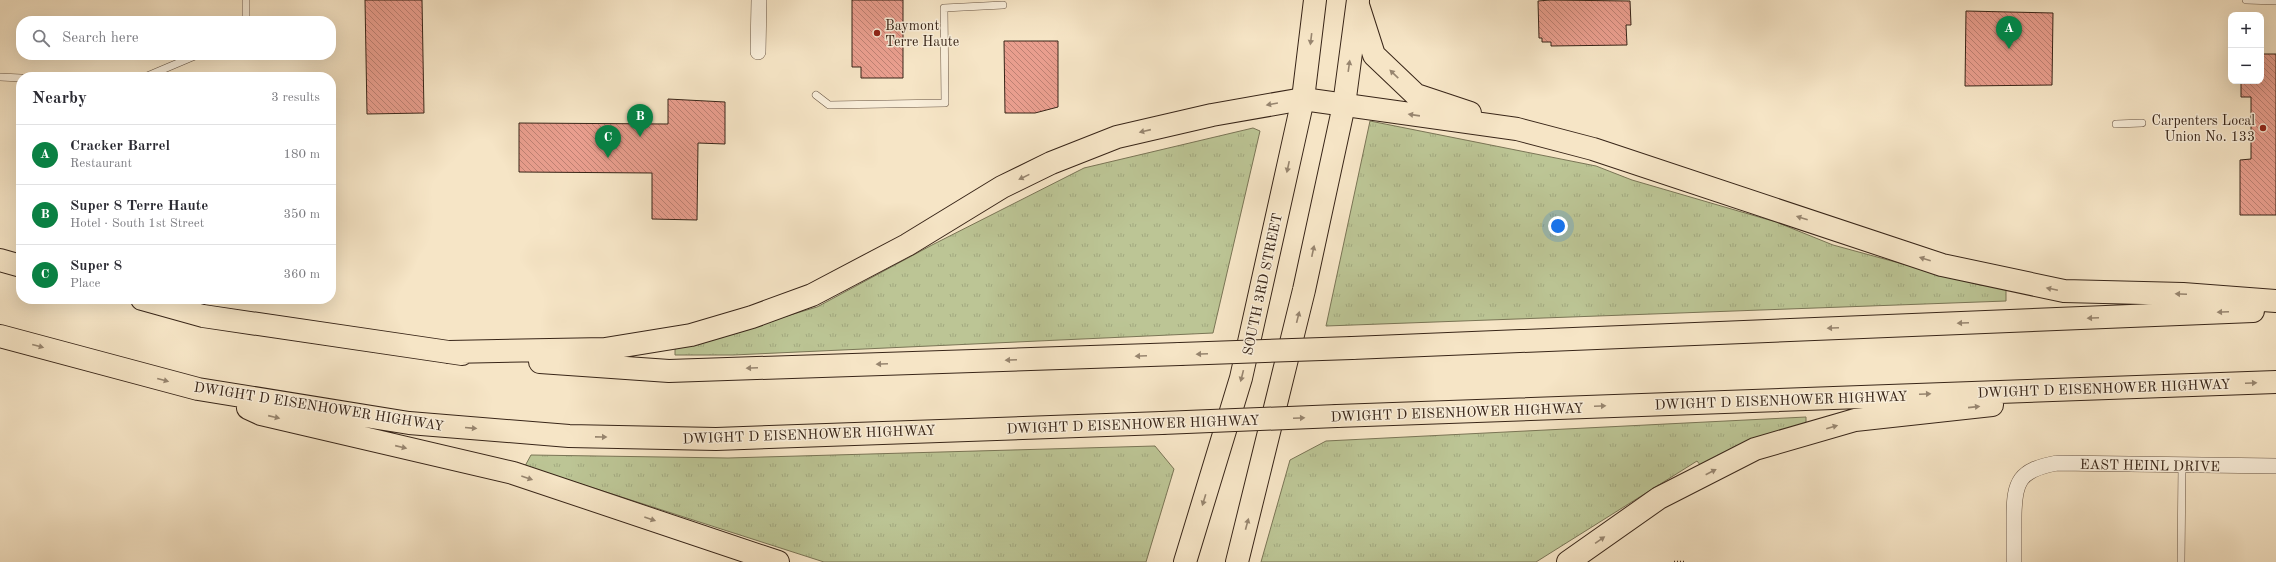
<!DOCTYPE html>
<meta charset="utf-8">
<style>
:root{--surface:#fff;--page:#f2f2f3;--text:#2b2b33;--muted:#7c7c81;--line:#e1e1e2;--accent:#0b8043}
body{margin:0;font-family:"Old Standard TT",serif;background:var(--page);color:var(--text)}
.controls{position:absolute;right:12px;top:12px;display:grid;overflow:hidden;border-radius:8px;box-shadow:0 4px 16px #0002}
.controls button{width:36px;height:36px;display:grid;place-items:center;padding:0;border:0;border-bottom:1px solid var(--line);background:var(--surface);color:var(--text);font:20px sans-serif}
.you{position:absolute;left:1558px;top:226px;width:14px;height:14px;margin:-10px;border:3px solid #fff;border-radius:50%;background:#1a73e8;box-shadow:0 0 0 6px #1a73e833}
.badge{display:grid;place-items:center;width:26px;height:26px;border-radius:50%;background:var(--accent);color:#fff;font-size:13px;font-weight:700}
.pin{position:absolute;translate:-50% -33px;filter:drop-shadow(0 1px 2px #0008)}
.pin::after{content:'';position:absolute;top:21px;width:14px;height:12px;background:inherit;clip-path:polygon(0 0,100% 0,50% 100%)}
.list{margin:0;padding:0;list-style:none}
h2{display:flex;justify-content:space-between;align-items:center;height:52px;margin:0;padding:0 16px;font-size:17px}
h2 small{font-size:13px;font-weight:400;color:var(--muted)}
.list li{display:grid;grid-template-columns:26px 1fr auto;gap:12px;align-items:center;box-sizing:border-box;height:60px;padding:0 16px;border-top:1px solid var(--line)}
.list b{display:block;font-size:15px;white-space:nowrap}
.list p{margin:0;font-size:13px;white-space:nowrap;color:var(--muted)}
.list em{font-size:13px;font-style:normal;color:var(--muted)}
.icon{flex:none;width:22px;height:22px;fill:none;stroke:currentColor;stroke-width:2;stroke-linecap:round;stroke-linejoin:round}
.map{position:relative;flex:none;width:2276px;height:562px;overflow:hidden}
.search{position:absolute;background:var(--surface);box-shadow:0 4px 16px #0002;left:16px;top:16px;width:320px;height:44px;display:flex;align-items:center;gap:10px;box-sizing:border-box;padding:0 14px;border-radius:16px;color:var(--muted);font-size:15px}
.panel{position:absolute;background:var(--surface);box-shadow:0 4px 16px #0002;left:16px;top:72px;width:320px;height:232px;border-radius:16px}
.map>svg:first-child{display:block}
.grass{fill:url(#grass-tufts);stroke:#7a7556}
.building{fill:url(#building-back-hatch);stroke:#382518}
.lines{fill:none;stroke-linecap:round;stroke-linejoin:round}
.service-casing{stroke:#685544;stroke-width:8}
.minor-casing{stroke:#685544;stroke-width:16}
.trunk-casing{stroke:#382518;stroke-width:24}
.motorway-casing{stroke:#382518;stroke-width:24}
.path{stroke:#382518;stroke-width:2.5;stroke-dasharray:1 2;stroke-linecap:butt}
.service{stroke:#f9eeda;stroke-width:7}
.minor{stroke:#f9eeda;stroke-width:15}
.trunk{stroke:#f6e5c6;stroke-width:22}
.motorway{stroke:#f6e5c6;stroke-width:22}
.motorway-bridge-casing{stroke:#382518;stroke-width:24;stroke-linecap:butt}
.motorway-bridge{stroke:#f6e5c6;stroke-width:22}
.oneway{fill:#97856f}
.poi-dot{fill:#8f2418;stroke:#f9eeda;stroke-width:1.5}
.labels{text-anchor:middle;stroke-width:3;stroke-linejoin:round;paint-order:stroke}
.poi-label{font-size:14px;fill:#382518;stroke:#f9eeda;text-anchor:start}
.street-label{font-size:14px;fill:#382518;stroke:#f9eeda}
</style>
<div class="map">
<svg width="2276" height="562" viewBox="0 0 2276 562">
<defs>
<pattern id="grass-tufts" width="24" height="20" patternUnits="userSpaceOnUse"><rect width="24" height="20" fill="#bcc595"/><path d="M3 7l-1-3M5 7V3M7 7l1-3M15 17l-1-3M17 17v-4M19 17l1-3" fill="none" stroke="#a2a980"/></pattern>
<pattern id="building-back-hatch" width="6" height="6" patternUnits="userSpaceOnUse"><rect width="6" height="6" fill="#e99e8e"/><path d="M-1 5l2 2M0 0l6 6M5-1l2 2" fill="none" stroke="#be8173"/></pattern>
</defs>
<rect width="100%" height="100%" fill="#f6e5c6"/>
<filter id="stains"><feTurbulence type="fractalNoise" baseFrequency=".005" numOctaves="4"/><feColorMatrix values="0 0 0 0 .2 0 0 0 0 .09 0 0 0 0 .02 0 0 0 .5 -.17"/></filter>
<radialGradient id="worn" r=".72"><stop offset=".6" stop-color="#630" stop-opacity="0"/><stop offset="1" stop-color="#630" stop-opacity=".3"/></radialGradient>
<!-- grass -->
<path class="grass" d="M1370,121L1596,166L1632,180L1776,222L1833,245L1980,285L2006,288V301L1326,326Z
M1253,128L1260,131L1213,333L733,355H675V349L817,307L932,245L1084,168Z
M1806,417V425L1701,466L1697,461L1536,562H1261L1290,460L1326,441Z
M1155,446L1174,469L1146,562H824L525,466L531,455L728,458Z"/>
<!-- building -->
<path class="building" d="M365,0H422L424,113L367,114Z
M852,0H903V78H861V67H852Z
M1550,0L1630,1L1631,25H1626L1627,45L1551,46V42H1542V38H1539L1538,1Z
M1966,11L2053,13L2052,85L1965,86Z
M1004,41H1058V107L1035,113H1005Z
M2261,54H2276V215H2240V160L2251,159V97H2241V81H2261Z
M668,99L725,102V144L698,143L697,220L652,219V173L519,172V123L668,124Z"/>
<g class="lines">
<defs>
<path id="service" d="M246,0V21
M2246,0L2276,1
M0,77L21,78
M145,77L197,55
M816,95L829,105L945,103L944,8L1003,5
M2116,124L2142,123
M2181,562L2182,465"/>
<path id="minor" d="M758,52L759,0
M2014,562C2014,547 2014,533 2014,518C2014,481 2019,470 2057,463L2276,466"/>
<path id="trunk" d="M1185,562L1241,378L1303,99L1315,0
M1237,562L1304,290L1344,105L1358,0"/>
<path id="motorway" d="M1358,5L1374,55L1416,95L1470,113
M0,260L21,266
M142,299L203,316L462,354
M0,336L198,389L409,423L569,436L716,439L1162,423
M1352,348L2253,311
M449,352L605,349L691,335L752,317L812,295L907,245L1002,187L1051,163L1117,137L1212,115L1303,99L1517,129L1593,149L1942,265L2064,291L2183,294L2276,301
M540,362L669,371L1180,354
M248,408L261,414L513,473L778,562
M1337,416L2276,382
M1568,562L1659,498L1755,449L1855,420L1992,405"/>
</defs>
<!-- service casing -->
<use href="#service" class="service-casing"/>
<!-- minor casing -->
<use href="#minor" class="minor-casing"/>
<!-- trunk casing -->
<use href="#trunk" class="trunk-casing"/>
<!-- motorway casing -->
<use href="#motorway" class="motorway-casing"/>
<!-- path -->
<path class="path" d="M1674,562H1686"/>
<!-- service -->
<use href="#service" class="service"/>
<!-- minor -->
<use href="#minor" class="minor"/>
<!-- trunk -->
<use href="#trunk" class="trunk"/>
<!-- motorway -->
<use href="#motorway" class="motorway"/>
<defs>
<path id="motorway-bridge" d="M1180,354L1352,348
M1162,423L1337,416"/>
</defs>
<!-- motorway-bridge casing -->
<use href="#motorway-bridge" class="motorway-bridge-casing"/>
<!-- motorway-bridge -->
<use href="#motorway-bridge" class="motorway-bridge"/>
</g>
<!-- one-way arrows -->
<defs><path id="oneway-solid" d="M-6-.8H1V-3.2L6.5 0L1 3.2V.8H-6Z"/></defs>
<g class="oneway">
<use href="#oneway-solid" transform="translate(1311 39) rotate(97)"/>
<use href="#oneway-solid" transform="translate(1349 66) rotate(-82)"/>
<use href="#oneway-solid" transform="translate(1394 74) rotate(-136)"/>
<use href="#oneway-solid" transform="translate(1272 104) rotate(170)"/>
<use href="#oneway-solid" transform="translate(1414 115) rotate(-172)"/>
<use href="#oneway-solid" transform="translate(1145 131) rotate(167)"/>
<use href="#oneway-solid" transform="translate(1288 167) rotate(102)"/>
<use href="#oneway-solid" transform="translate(1024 177) rotate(154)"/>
<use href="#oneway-solid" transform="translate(1802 218) rotate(-162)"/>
<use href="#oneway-solid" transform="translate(1313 251) rotate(-78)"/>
<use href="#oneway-solid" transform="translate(1925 259) rotate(-162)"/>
<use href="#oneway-solid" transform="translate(2052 289) rotate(-168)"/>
<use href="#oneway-solid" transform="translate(2181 294) rotate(-178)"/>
<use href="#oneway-solid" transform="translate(2223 312) rotate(178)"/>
<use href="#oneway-solid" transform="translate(1298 317) rotate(-76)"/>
<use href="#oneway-solid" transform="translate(2093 318) rotate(178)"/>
<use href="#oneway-solid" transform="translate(1963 323) rotate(178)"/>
<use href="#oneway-solid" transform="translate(1833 328) rotate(178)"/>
<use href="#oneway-solid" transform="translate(38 346) rotate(15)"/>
<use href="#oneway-solid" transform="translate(1202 354) rotate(178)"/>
<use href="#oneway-solid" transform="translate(1141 356) rotate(178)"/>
<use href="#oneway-solid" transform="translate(1011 360) rotate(178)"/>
<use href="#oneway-solid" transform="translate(882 364) rotate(178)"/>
<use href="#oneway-solid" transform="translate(752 368) rotate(178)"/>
<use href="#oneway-solid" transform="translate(1242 376) rotate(104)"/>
<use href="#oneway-solid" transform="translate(163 380) rotate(15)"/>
<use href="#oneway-solid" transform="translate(2251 383) rotate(-2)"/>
<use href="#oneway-solid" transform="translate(1925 394) rotate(-2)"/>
<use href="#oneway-solid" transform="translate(1600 406) rotate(-2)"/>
<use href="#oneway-solid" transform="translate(1974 407) rotate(-6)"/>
<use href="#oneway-solid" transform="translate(274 417) rotate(13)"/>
<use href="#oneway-solid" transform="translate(1299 418) rotate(-2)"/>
<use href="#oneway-solid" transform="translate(1832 427) rotate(-16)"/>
<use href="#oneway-solid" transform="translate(471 428) rotate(5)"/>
<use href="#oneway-solid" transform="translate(601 437) rotate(1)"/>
<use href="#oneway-solid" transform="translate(401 447) rotate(13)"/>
<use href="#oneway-solid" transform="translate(1711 472) rotate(-27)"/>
<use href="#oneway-solid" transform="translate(527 478) rotate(19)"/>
<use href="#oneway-solid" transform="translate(1204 500) rotate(107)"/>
<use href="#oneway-solid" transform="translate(650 519) rotate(19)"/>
<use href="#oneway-solid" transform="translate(1247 524) rotate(-75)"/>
<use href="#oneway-solid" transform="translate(1600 540) rotate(-35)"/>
</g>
<!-- markers -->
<g class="poi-dot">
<circle cx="877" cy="33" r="4"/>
<circle cx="2263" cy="128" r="4"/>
</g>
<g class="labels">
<!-- poi labels -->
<g class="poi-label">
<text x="885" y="30">Baymont<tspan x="885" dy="16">Terre Haute</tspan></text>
<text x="2255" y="125" text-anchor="end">Carpenters Local<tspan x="2255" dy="16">Union No. 133</tspan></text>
</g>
<!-- street labels -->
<g class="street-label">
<text transform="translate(1262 284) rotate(-78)" y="5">SOUTH 3RD STREET</text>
<text transform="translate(2104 388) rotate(-2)" y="5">DWIGHT D EISENHOWER HIGHWAY</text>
<text transform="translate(1781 400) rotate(-2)" y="5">DWIGHT D EISENHOWER HIGHWAY</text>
<text transform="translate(319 406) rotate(9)" y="5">DWIGHT D EISENHOWER HIGHWAY</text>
<text transform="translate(1457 412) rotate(-2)" y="5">DWIGHT D EISENHOWER HIGHWAY</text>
<text transform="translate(1133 424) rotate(-2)" y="5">DWIGHT D EISENHOWER HIGHWAY</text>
<text transform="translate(809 434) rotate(-2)" y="5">DWIGHT D EISENHOWER HIGHWAY</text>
<text transform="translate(2150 465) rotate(1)" y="5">EAST HEINL DRIVE</text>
</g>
</g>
<rect width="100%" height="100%" filter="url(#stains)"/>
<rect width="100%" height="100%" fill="url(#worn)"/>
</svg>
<div class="controls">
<button>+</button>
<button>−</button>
</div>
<div class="you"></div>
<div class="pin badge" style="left:2009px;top:49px">A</div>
<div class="pin badge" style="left:640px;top:137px">B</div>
<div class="pin badge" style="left:608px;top:158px">C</div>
<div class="search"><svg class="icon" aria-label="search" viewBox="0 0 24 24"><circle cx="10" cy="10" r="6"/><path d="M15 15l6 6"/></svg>Search here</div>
<section class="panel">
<h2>Nearby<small>3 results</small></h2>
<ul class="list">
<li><span class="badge">A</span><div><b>Cracker Barrel</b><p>Restaurant</p></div><em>180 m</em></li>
<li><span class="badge">B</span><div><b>Super 8 Terre Haute</b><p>Hotel · South 1st Street</p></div><em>350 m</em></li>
<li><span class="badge">C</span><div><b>Super 8</b><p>Place</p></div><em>360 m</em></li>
</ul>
</section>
</div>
